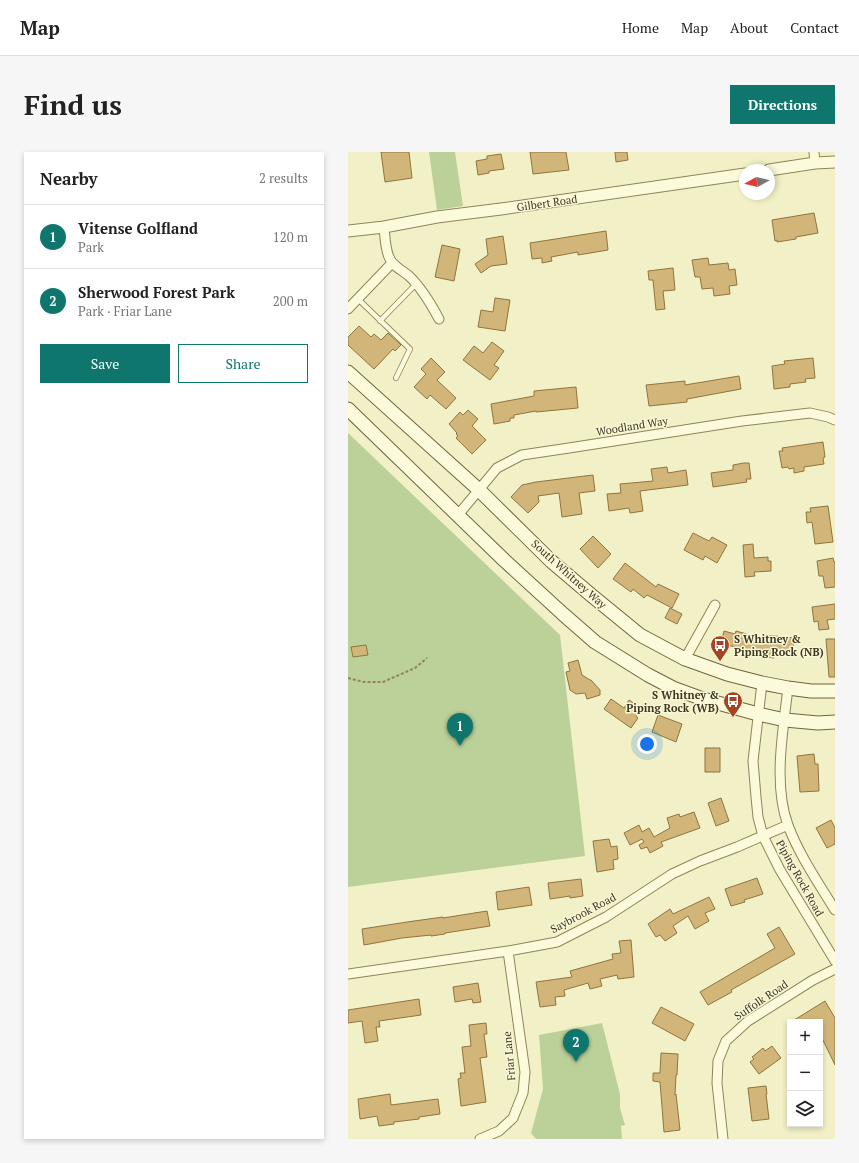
<!DOCTYPE html>
<meta charset="utf-8">
<style>
:root{--surface:#fff;--page:#f6f6f6;--text:#222;--muted:#767676;--line:#e0e0e0;--accent:#0f766e}
body{margin:0;font-family:"PT Serif",serif;background:var(--page);color:var(--text)}
.controls{position:absolute;right:12px;bottom:12px;display:grid;overflow:hidden;border-radius:0px;box-shadow:0 2px 6px #0003}
.controls button{width:36px;height:36px;display:grid;place-items:center;padding:0;border:0;border-bottom:1px solid var(--line);background:var(--surface);color:var(--text);font:20px sans-serif}
.compass{position:absolute;left:391px;top:12px;width:36px;height:36px;border-radius:50%;background:var(--surface);box-shadow:0 2px 6px #0003;rotate:262deg}
.you{position:absolute;left:299px;top:592px;width:14px;height:14px;margin:-10px;border:3px solid #fff;border-radius:50%;background:#1a73e8;box-shadow:0 0 0 6px #1a73e833}
.badge{display:grid;place-items:center;width:26px;height:26px;border-radius:50%;background:var(--accent);color:#fff;font-size:13px;font-weight:700}
.pin{position:absolute;translate:-50% -33px;filter:drop-shadow(0 1px 2px #0008)}
.pin::after{content:'';position:absolute;top:21px;width:14px;height:12px;background:inherit;clip-path:polygon(0 0,100% 0,50% 100%)}
.list{margin:0;padding:0;list-style:none}
h2{display:flex;justify-content:space-between;align-items:center;height:52px;margin:0;padding:0 16px;font-size:17px}
h2 small{font-size:13px;font-weight:400;color:var(--muted)}
.list li{display:grid;grid-template-columns:26px 1fr auto;gap:12px;align-items:center;box-sizing:border-box;height:64px;padding:0 16px;border-top:1px solid var(--line)}
.list b{display:block;font-size:15px;white-space:nowrap}
.list p{margin:0;font-size:13px;white-space:nowrap;color:var(--muted)}
.list em{font-size:13px;font-style:normal;color:var(--muted)}
.actions{display:flex;gap:8px;padding:12px 16px}
.actions a{flex:1;padding:9px 0;border:1px solid var(--accent);border-radius:0px;text-align:center;font-size:14px;color:var(--accent)}
.actions .main{background:var(--accent);color:#fff}
.icon{flex:none;width:22px;height:22px;fill:none;stroke:currentColor;stroke-width:2;stroke-linecap:round;stroke-linejoin:round}
.map{position:relative;flex:none;width:487px;height:987px;overflow:hidden;border-radius:0px}
header{display:flex;align-items:center;gap:24px;box-sizing:border-box;height:56px;padding:0 20px;background:var(--surface);border-bottom:1px solid var(--line)}
header strong{font-size:19px}
nav{display:flex;gap:22px;margin-inline-start:auto;font-size:14px}
.intro{display:flex;align-items:center;justify-content:space-between;box-sizing:border-box;height:96px;padding:0 24px}
h1{margin:0;font-size:28px}
.button{padding:10px 18px;border-radius:0px;background:var(--accent);color:#fff;font-size:14px;font-weight:700}
main{display:flex;gap:24px;padding:0 24px}
aside{flex:1;background:var(--surface);border-radius:0px;box-shadow:0 2px 6px #0003}
.map>svg:first-child{display:block}
.green{fill:#bcd199}
.building{fill:#d2b679;stroke:#90743e}
.lines{fill:none;stroke-linecap:round;stroke-linejoin:round}
.service-casing{stroke:#8f845a;stroke-width:6}
.minor-casing{stroke:#8f845a;stroke-width:11}
.tertiary-casing{stroke:#8f845a;stroke-width:13}
.secondary-casing{stroke:#71653d;stroke-width:15}
.path{stroke:#8f845a;stroke-width:2;stroke-dasharray:3 2;stroke-linecap:butt}
.service{stroke:#fbfada;stroke-width:4.5}
.minor{stroke:#fbfada;stroke-width:9}
.tertiary{stroke:#fbfada;stroke-width:11}
.secondary{stroke:#fbfada;stroke-width:13}
.labels{text-anchor:middle;stroke-width:3;stroke-linejoin:round;paint-order:stroke}
.street-label{font-size:11px;fill:#3e361f;stroke:#f8f7d6}
.poi-label{font-size:11px;font-weight:bold;fill:#3e361f;stroke:#f8f7d6;text-anchor:start}
</style>
<header>
<strong>Map</strong>
<nav><a>Home</a><a>Map</a><a>About</a><a>Contact</a></nav>
</header>
<div class="intro"><h1>Find us</h1><a class="button">Directions</a></div>
<main>
<aside>
<h2>Nearby<small>2 results</small></h2>
<ul class="list">
<li><span class="badge">1</span><div><b>Vitense Golfland</b><p>Park</p></div><em>120 m</em></li>
<li><span class="badge">2</span><div><b>Sherwood Forest Park</b><p>Park · Friar Lane</p></div><em>200 m</em></li>
</ul>
<div class="actions"><a class="main">Save</a><a>Share</a></div>
</aside>
<div class="map">
<svg width="487" height="987" viewBox="0 0 487 987">
<rect width="100%" height="100%" fill="#f2f0c6"/>
<!-- green -->
<path class="green" d="M81,0H107L115,54L89,58Z
M0,281L212,483L237,704L0,735Z
M254,871L272,942V956L277,973L273,974L274,987H188L183,981L195,937L191,883Z"/>
<!-- building -->
<path class="building" d="M33,0H61L64,26L37,30Z
M182,0H218L221,18L185,22Z
M267,0H279L280,8L268,10Z
M153,2L156,17L141,19V21L130,23L128,9L139,7V4Z
M466,61L470,81L448,85V87L429,90V88L427,89L424,68Z
M258,79L260,98L230,103V100L203,105L204,109L194,111V106L184,107L182,91Z
M155,84L159,112L143,114L133,121L127,112L140,103L138,87Z
M94,93L112,97L106,129L87,125Z
M360,106L361,113L380,111L381,118L387,117L389,133L381,134L382,142L366,144L365,136L354,137L352,125H347L344,108Z
M325,116L327,138L315,139L317,157L308,158L305,128H301L300,119Z
M147,146L162,148L157,179L130,175L133,158L145,160Z
M11,174L23,185L26,182L33,188L40,181L53,193L47,199L45,197L26,217L0,193V185Z
M144,190L156,199L146,213L151,216L142,228L115,208L126,194L135,201Z
M83,206L97,220L89,228L108,246L98,257L82,243L79,247L66,235L78,222L73,217Z
M465,206L467,226L457,227L458,230L442,232V235L426,237L424,214L437,212L436,209Z
M391,224L393,237L339,247V250L301,254L298,233L337,229V233Z
M228,235L230,256L188,260V259L166,263V266H162V269L146,272L143,252L186,244V239Z
M120,258L130,267L124,274L138,288L124,302L108,286L110,284L108,282L109,281L101,272L112,260L115,263Z
M475,290L477,305L475,306L476,312L456,315V319L446,321V316L441,317L440,315L434,316L431,299H435L434,296Z
M396,311H401L403,327H398L399,330L365,335L363,321L385,318V313Z
M319,315L320,321L338,318L340,333L292,339L295,359L282,361L281,356L261,359L259,342L273,341L272,332L305,329L303,317Z
M245,323L247,339L231,341L234,362L214,365L211,341L190,344L191,350L180,361L163,345L174,333L188,330Z
M480,354L485,390L467,392L464,370L459,371L458,360H463L462,356Z
M345,381L361,389L364,385L379,393L369,411L357,404L355,408L336,398Z
M245,384L263,402L250,416L232,397Z
M405,392L406,406L420,405V409H423V419L406,420L407,424L397,425L395,393Z
M485,406L486,410H487V435L477,436L475,424H471L469,409Z
M277,411L308,435L310,432L331,442L324,456L299,443L296,446L285,437L283,440L265,427Z
M487,452V467L479,468L481,477L471,478L470,469L466,470L464,455Z
M322,456L334,462L329,472L317,466Z
M376,479L387,482L388,479L417,487V483L446,486L445,502L426,501V506L411,504V502L373,491Z
M478,487H487V525H481Z
M18,493L20,503L5,505L3,495Z
M230,508L234,523L242,528H243L252,538V543L239,547L237,541L228,542L222,538L218,520L222,519L220,511Z
M263,547L276,556L281,548L293,556L288,564L290,566L283,576L256,557Z
M310,563L334,572L328,590L304,580Z
M357,596H372V620H357Z
M466,602L467,612H470L471,639L452,640L449,604Z
M373,646L381,669L368,674L360,651Z
M346,660L352,676L313,690L315,694L302,701L299,695L293,697L291,693L296,690L294,687L282,693L276,681L291,673L294,680L301,676L306,685L322,676L319,666L331,662L332,665Z
M483,668L487,676V692L479,696L468,676Z
M261,687L263,695L269,694L270,707L265,708L266,717L249,720L245,689Z
M409,726L415,742L396,748L397,750L383,754L377,737Z
M233,727L235,744L222,746V744L202,747L200,731Z
M181,735L184,753L150,758L148,740Z
M361,745L367,757L357,761L361,769L347,777L340,764L325,774L329,781L317,789L312,783L308,785L300,772L322,757L325,762Z
M139,759L142,774L97,781V782L83,784V783L54,786L16,793L14,777L59,770L95,765V766Z
M431,775L447,802L383,838L384,840L360,853L352,840L427,796L419,782Z
M283,788L286,825L270,827L269,823L252,827L254,834L242,837L240,831L216,838L217,844L207,845L208,853L192,855L188,830L224,825L222,819L265,807L264,802L273,801L271,789Z
M130,831L133,850L125,851L124,847L107,850L105,835Z
M71,847L73,863L31,869L32,875H28L30,889L17,891L14,869L0,871V858Z
M477,849L487,866V913L472,882V870H443Z
M313,855L346,872L337,889L304,871Z
M138,871L139,882H136L139,905L132,906L138,950L113,954L110,927L113,926L112,921H117L114,895L123,894L121,873Z
M424,894L433,906L411,922L402,910L406,907L404,905L415,896L417,899Z
M313,901L330,902L329,923H328L327,943L328,942L332,978L316,980L312,930L305,929V921H312Z
M418,934L419,942H418L421,967L404,969L400,936Z
M42,942L43,953L90,947L92,962L71,965V967L46,970V972L31,974L29,964L12,967L10,947Z"/>
<g class="lines">
<defs>
<path id="service" d="M10,147L62,197L48,226
M32,169L68,132"/>
<path id="minor" d="M466,0L467,11
M36,75C37,84 37,96 41,105C44,114 54,118 61,124C74,136 83,152 91,167
M0,157L44,111
M110,363L149,316L174,303L221,296L394,269L462,261L480,265L487,268
M337,507L367,453
M414,531L405,609L408,645L410,665L415,684L432,718L487,809
M440,536C435,578 425,633 440,673C450,701 471,732 487,758
M0,822L160,799L209,790L258,765L324,722L352,709L389,695L440,673
M132,987L151,979L165,966L175,941L177,920L160,799
M375,987L369,931L370,909L378,889L400,869L465,828L487,817"/>
<path id="tertiary" d="M421,18L467,11L487,10
M0,79L36,75L89,65L153,57L397,22"/>
<path id="secondary" d="M0,220L130,337L203,409L243,443L292,483L337,507L379,522L414,531L440,536L463,539H487
M0,257L156,408L215,462L247,490L300,523L325,536L355,547L410,562L437,568L470,571L487,570"/>
</defs>
<!-- service casing -->
<use href="#service" class="service-casing"/>
<!-- minor casing -->
<use href="#minor" class="minor-casing"/>
<!-- tertiary casing -->
<use href="#tertiary" class="tertiary-casing"/>
<!-- secondary casing -->
<use href="#secondary" class="secondary-casing"/>
<!-- path -->
<path class="path" d="M0,526L16,530H35L67,516L79,506"/>
<!-- service -->
<use href="#service" class="service"/>
<!-- minor -->
<use href="#minor" class="minor"/>
<!-- tertiary -->
<use href="#tertiary" class="tertiary"/>
<!-- secondary -->
<use href="#secondary" class="secondary"/>
</g>
<!-- icons -->
<defs>
<symbol id="bus-pin" viewBox="-11 -11 22 30"><path d="M0 17L-7.5 6A9.5 9.5 0 1 1 7.5 6Z" fill="#a34525" stroke="#f8f7d6"/><path d="M-5-6H5V4H4V6H2V4H-2V6H-4V4H-5ZM-3.5-4V0h7V-4ZM-3.5 1.2v1.5H-2V1.2ZM2 1.2v1.5H3.5V1.2Z" fill="#fff"/></symbol>
</defs>
<g fill-rule="evenodd">
<use href="#bus-pin" x="361" y="482" width="22" height="30"/>
<use href="#bus-pin" x="374" y="538" width="22" height="30"/>
</g>
<g class="labels">
<!-- street labels -->
<g class="street-label">
<text transform="translate(199 51) rotate(-8)" y="4">Gilbert Road</text>
<text transform="translate(284 274) rotate(-9)" y="4">Woodland Way</text>
<text transform="translate(221 422) rotate(42)" y="4">South Whitney Way</text>
<text transform="translate(452 726) rotate(61)" y="4">Piping Rock Road</text>
<text transform="translate(235 761) rotate(-28)" y="4">Saybrook Road</text>
<text transform="translate(413 848) rotate(-34)" y="4">Suffolk Road</text>
<text transform="translate(161 904) rotate(-95)" y="4">Friar Lane</text>
</g>
<!-- poi labels -->
<g class="poi-label">
<text x="386" y="491">S Whitney &amp;<tspan x="386" dy="13">Piping Rock (NB)</tspan></text>
<text x="371" y="547" text-anchor="end">S Whitney &amp;<tspan x="371" dy="13">Piping Rock (WB)</tspan></text>
</g>
</g>
</svg>
<div class="controls">
<button>+</button>
<button>−</button>
<button><svg class="icon" aria-label="layers" viewBox="0 0 24 24"><path d="M12 4l9 5-9 5-9-5zM3 14l9 5 9-5"/></svg></button>
</div>
<svg class="compass" viewBox="-18 -18 36 36"><path d="M0-13l5 13h-10z" fill="#e53935"/><path d="M0 13l5-13h-10z" fill="#767676"/></svg>
<div class="you"></div>
<div class="pin badge" style="left:112px;top:594px">1</div>
<div class="pin badge" style="left:228px;top:910px">2</div>
</div>
</main>
